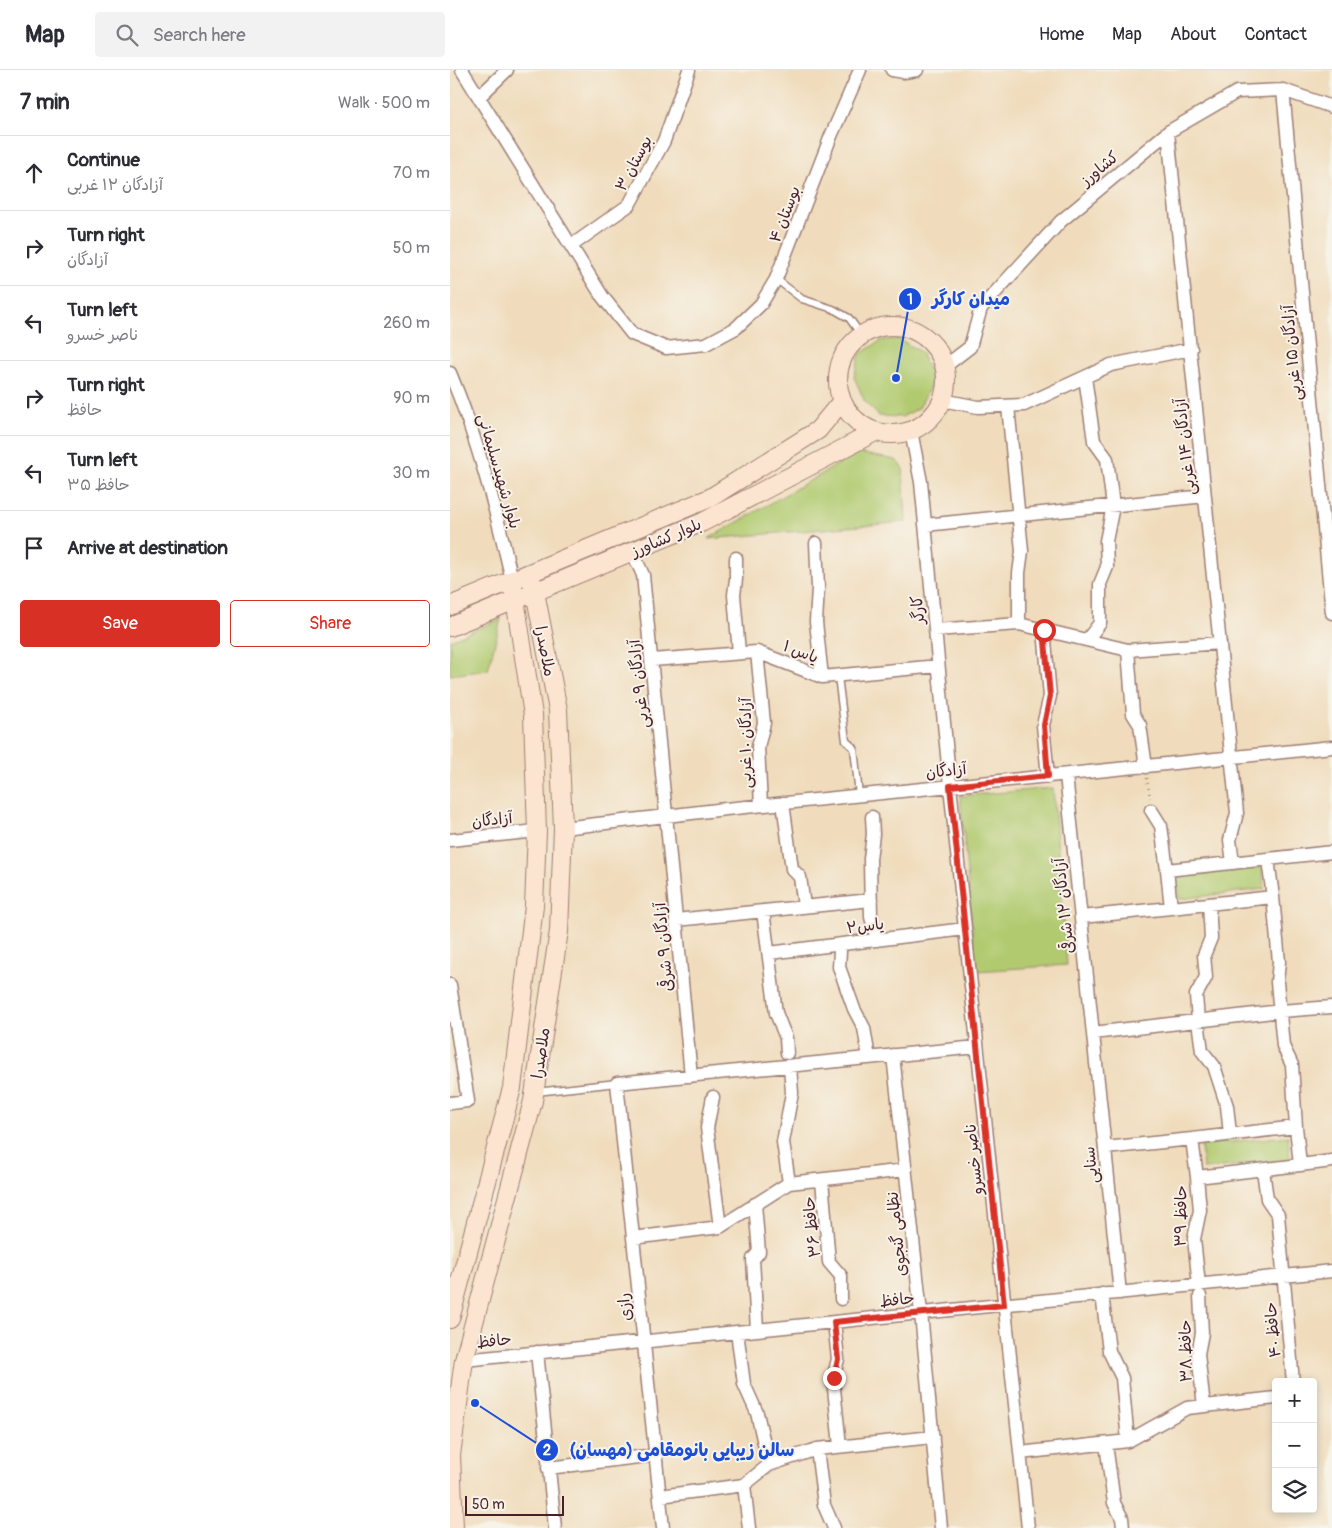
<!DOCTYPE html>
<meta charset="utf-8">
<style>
:root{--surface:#fff;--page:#f2f2f3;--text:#2b2b33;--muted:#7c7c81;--line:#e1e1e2;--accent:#d93025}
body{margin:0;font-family:Pangolin,"Playpen Sans Arabic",sans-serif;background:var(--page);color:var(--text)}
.controls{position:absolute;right:15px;bottom:15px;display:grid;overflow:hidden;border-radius:5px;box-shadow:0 2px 8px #0003}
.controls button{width:45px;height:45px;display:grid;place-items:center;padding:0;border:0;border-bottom:1px solid var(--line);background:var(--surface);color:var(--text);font:25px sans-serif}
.scale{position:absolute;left:15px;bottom:12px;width:99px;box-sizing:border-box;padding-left:5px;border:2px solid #4a1f2b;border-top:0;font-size:14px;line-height:18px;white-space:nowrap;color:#4a1f2b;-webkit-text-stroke:4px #f7f3e8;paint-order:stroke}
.stop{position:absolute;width:15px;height:15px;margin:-11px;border:4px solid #d93025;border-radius:50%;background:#fff}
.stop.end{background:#d93025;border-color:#fff;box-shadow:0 1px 5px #0008}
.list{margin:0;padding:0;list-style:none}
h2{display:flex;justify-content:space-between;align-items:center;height:65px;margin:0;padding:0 20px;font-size:21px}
h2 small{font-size:16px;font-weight:400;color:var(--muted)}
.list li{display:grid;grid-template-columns:32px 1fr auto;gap:15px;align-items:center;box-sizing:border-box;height:75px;padding:0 20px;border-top:1px solid var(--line)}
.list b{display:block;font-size:19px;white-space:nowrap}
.list p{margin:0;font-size:16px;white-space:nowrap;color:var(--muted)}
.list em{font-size:16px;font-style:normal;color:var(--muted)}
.actions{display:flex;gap:10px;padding:15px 20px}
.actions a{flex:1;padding:11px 0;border:1px solid var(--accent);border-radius:5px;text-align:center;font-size:18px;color:var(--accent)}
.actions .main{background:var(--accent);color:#fff}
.icon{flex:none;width:28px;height:28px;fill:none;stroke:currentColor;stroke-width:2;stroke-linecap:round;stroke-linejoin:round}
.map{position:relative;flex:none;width:882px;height:1458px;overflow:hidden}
header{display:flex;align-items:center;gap:30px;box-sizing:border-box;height:70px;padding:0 25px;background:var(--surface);border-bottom:1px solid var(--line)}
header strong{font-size:24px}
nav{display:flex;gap:28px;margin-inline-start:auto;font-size:18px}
.search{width:350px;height:45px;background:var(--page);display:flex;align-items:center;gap:12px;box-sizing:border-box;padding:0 18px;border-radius:5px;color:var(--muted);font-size:19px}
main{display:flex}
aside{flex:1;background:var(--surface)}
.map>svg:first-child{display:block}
.green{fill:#b1ca70;stroke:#7e744e}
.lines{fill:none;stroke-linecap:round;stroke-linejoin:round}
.lane-casing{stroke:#9d7e74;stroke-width:9}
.street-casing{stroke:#9d7e74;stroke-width:15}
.secondary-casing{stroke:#9d7e74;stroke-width:20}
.path{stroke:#9d7e74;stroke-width:2.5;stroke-dasharray:1 4;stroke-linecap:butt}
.lane{stroke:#fff;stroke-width:6}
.street{stroke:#fff;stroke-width:12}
.secondary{stroke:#fce5d0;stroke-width:18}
.route{stroke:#d93025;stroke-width:6}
.labels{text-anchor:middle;stroke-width:4;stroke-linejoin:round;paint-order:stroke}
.street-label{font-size:16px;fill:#4a1f2b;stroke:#f7f3e8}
.leader{fill:none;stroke:#1d4ed8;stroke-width:2}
.callout-dot{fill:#1d4ed8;stroke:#f7f3e8;stroke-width:2}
.mark-label{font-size:15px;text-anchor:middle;font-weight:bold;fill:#fff}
.callout-label{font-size:18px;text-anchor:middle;font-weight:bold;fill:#1d4ed8;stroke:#f7f3e8;stroke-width:4;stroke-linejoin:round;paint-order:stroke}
</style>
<header>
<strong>Map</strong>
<div class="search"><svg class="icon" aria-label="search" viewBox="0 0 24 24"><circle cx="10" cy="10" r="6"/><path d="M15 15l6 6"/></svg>Search here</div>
<nav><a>Home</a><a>Map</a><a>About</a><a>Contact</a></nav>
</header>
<main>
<aside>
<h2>7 min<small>Walk · 500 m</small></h2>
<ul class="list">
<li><svg class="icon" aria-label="ahead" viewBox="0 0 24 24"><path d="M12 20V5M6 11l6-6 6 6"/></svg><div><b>Continue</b><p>آزادگان ۱۲ غربی</p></div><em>70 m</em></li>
<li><svg class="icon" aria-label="right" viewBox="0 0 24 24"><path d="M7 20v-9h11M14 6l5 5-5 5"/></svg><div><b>Turn right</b><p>آزادگان</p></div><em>50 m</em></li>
<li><svg class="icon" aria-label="left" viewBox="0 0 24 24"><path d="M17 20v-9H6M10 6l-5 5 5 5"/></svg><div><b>Turn left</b><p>ناصر خسرو</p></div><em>260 m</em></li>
<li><svg class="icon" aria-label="right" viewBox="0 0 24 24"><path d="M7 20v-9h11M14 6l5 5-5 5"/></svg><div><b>Turn right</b><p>حافظ</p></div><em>90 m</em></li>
<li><svg class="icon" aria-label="left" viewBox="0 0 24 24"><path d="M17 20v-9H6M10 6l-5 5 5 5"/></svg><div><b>Turn left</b><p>حافظ ۳۵</p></div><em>30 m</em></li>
<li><svg class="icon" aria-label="arrive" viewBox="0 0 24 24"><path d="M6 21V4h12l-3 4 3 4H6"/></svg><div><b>Arrive at destination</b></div></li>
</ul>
<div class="actions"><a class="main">Save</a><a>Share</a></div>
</aside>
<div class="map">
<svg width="882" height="1458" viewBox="0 0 882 1458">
<rect width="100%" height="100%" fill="#f7f3e8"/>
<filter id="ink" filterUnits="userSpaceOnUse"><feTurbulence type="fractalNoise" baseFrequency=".02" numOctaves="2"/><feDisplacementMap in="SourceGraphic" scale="10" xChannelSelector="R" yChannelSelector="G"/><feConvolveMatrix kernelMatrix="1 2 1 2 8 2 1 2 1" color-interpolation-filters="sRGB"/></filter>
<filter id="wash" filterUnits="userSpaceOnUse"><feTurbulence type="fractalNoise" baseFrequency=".0096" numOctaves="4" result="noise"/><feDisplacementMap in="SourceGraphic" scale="20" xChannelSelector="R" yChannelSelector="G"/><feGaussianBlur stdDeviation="1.12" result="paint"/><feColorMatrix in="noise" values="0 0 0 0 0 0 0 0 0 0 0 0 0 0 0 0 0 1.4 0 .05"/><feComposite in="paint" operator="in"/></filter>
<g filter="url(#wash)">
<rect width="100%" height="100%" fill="#f0dcbc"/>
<!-- green -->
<path class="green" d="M449,269L471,282L483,311L469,338L452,347L429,346L415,332L404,307L410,284L432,270Z
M408,383L446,390L453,399L456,452L258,469Z
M51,549L38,600L0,605V570Z
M603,718L617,895L526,901L510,726Z
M812,797L814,819L729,829L726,807Z
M838,1066L840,1090L753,1099L751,1075Z"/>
</g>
<g filter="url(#ink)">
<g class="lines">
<defs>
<path id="lane" d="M326,209L352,229L383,239L399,248L412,266
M388,606L396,671L404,678L409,725
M86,1022L167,1013"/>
<path id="street" d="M12,0L152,226L182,264L216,278L256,274L286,258L311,234L326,209L381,66L410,0
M442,0L454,2L467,0
M833,20L882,543
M29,27L57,0
M718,62L787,743L780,770L783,793
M121,176L179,135L214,71L239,0
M494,297L520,277L531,238L611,151L718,62L787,22L833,20L882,37
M0,303C28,370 46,440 62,510
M635,307L644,371L657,389L663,436L656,471L657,497L650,514V553L637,570
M492,330L528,337L574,335L661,295L741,279
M558,336L572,481L569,503V554
M461,361L471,412L500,716L578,1458
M475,455L755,426
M366,473L368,518L366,552L372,607
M182,481L193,505L241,1006
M286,488V509L284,525L289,583
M485,560L569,554L678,580L770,573
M594,560L600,626L593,655L598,707
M678,580L683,644L690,655L696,697
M307,582L314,653L308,677L311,735
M202,590L307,582L372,607L488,596
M616,705L670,1223
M333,733L342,799L350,807L354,836
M701,740L711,756L717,800
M422,747L423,764L420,789L421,847L427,870
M113,758L276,739L882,677
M0,770L87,761
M818,789L823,827L721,838L717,800L882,782
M823,827L829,892L827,912L833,976L842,995L846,1057L850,1095L747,1107L742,1069L846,1057
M759,834L761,868L754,885L756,907L746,925L748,951L752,981L764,996L777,1036L780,1064
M313,841L326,943L336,968L337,983
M631,847L721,838
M226,850L421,830
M390,881L389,897L404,939L414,958L419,988
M319,883L515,859
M0,915L18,1031L0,1033
M643,963L831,941L882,937
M443,985L471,1243L491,1458
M263,1027L257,1058L270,1157
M655,1078L742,1069
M850,1095L882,1091
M813,1100L817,1129L828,1145L843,1312
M747,1107L750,1140L744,1169L749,1215
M372,1110L379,1192L391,1206V1229
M339,1113L333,1072L342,1023L340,996
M305,1134L309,1182L303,1189L307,1260
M183,1168L270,1157L339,1113L456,1100
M652,1224L659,1281L672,1308L678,1371
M750,1226L752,1263L748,1284L754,1336
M384,1252L388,1289L383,1309L390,1376
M287,1262L294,1314L307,1343L319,1395
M87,1282L105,1458
M14,1290L882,1201
M656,1374L664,1433L672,1448L673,1458
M367,1379L374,1435L384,1458
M570,1383L678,1371L737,1338L826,1328
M98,1398L205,1385
M294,1415L299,1458
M210,1426L294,1415L319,1395L367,1379L483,1367
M213,1458L167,1013L527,977"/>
<path id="secondary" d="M388 310a54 54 0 1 1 108 0a54 54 0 1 1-108 0Z
M0,536L260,428L368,360L392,331
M0,557L253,452L425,362
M0,1249L62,1018L84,836L87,761L83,645L62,510
M4,1458L1,1385L14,1290L83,1031L109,861L113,758L108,640L85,522L79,503"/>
</defs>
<!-- lane casing -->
<use href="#lane" class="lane-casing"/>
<!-- street casing -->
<use href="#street" class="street-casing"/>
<!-- secondary casing -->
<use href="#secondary" class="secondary-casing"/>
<!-- path -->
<path class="path" d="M697,708L700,728"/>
<!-- lane -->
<use href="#lane" class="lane"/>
<!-- street -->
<use href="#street" class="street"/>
<!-- secondary -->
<use href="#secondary" class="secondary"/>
</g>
</g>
<g class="lines" filter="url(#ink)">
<!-- route -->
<path class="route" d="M384,1308L388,1289L384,1252L554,1235L500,716L598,706L594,655L600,626L594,560"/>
</g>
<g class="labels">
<!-- street labels -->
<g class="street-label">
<text transform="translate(183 93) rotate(-62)" y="6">بوستان ۳</text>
<text transform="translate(649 98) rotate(-40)" y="6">کشاورز</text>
<text transform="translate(334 144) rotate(-69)" y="6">بوستان ۴</text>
<text transform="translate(841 283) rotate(-95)" y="6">آزادگان ۱۵ غربی</text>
<text transform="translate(734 377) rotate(-96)" y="6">آزادگان ۱۴ غربی</text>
<text transform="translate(50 401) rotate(74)" y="6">بلوار شهیدسلیمانی</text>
<text transform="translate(216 467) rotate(-23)" y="6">بلوار کشاورز</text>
<text transform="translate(467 540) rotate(-95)" y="6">کارگر</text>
<text transform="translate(96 581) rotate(79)" y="6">ملاصدرا</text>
<text transform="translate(351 581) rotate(21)" y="6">یاس ۱</text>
<text transform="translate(188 614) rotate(-96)" y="6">آزادگان ۹ غربی</text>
<text transform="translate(295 673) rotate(-90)" y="6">آزادگان ۱۰ غربی</text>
<text transform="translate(496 700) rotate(-6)" y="6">آزادگان</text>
<text transform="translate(42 749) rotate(-6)" y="6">آزادگان</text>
<text transform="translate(613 836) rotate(-96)" y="6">آزادگان ۱۲ شرقی</text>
<text transform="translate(415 855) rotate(-7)" y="6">یاس۲</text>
<text transform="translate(213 877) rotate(-95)" y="6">آزادگان ۹ شرقی</text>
<text transform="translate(90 983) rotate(-82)" y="6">ملاصدرا</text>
<text transform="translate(523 1089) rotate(-96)" y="6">ناصر خسرو</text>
<text transform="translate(640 1095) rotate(-96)" y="6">سنایی</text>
<text transform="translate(730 1146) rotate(-89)" y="6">حافظ ۳۹</text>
<text transform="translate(361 1157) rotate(-96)" y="6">حافظ ۳۶</text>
<text transform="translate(446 1164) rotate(-96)" y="6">نظامی گنجوی</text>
<text transform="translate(447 1229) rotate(-6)" y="6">حافظ</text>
<text transform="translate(174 1237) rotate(-96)" y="6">رازی</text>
<text transform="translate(822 1260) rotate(-95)" y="6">حافظ ۴۰</text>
<text transform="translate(44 1270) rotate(-6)" y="6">حافظ</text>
<text transform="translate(735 1281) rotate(-91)" y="6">حافظ ۳۸</text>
</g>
</g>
<!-- callouts -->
<path class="leader" d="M446 308L460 229M25 1333L97 1380"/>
<g class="callout-dot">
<circle cx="446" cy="308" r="5"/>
<circle cx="25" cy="1333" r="5"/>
<circle cx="460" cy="229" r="12"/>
<circle cx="97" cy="1380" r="12"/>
</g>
<g class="mark-label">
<text x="460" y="234">1</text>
<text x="97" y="1385">2</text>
</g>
<g class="callout-label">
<text x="521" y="235">میدان کارگر</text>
<text x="232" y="1386">سالن زیبایی بانومقامی (مهسان)</text>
</g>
</svg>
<div class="controls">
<button>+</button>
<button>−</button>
<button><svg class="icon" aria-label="layers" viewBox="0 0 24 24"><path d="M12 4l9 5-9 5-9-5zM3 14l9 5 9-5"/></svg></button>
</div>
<div class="scale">50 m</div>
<div class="stop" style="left:594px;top:560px"></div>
<div class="stop end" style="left:384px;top:1308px"></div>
</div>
</main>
